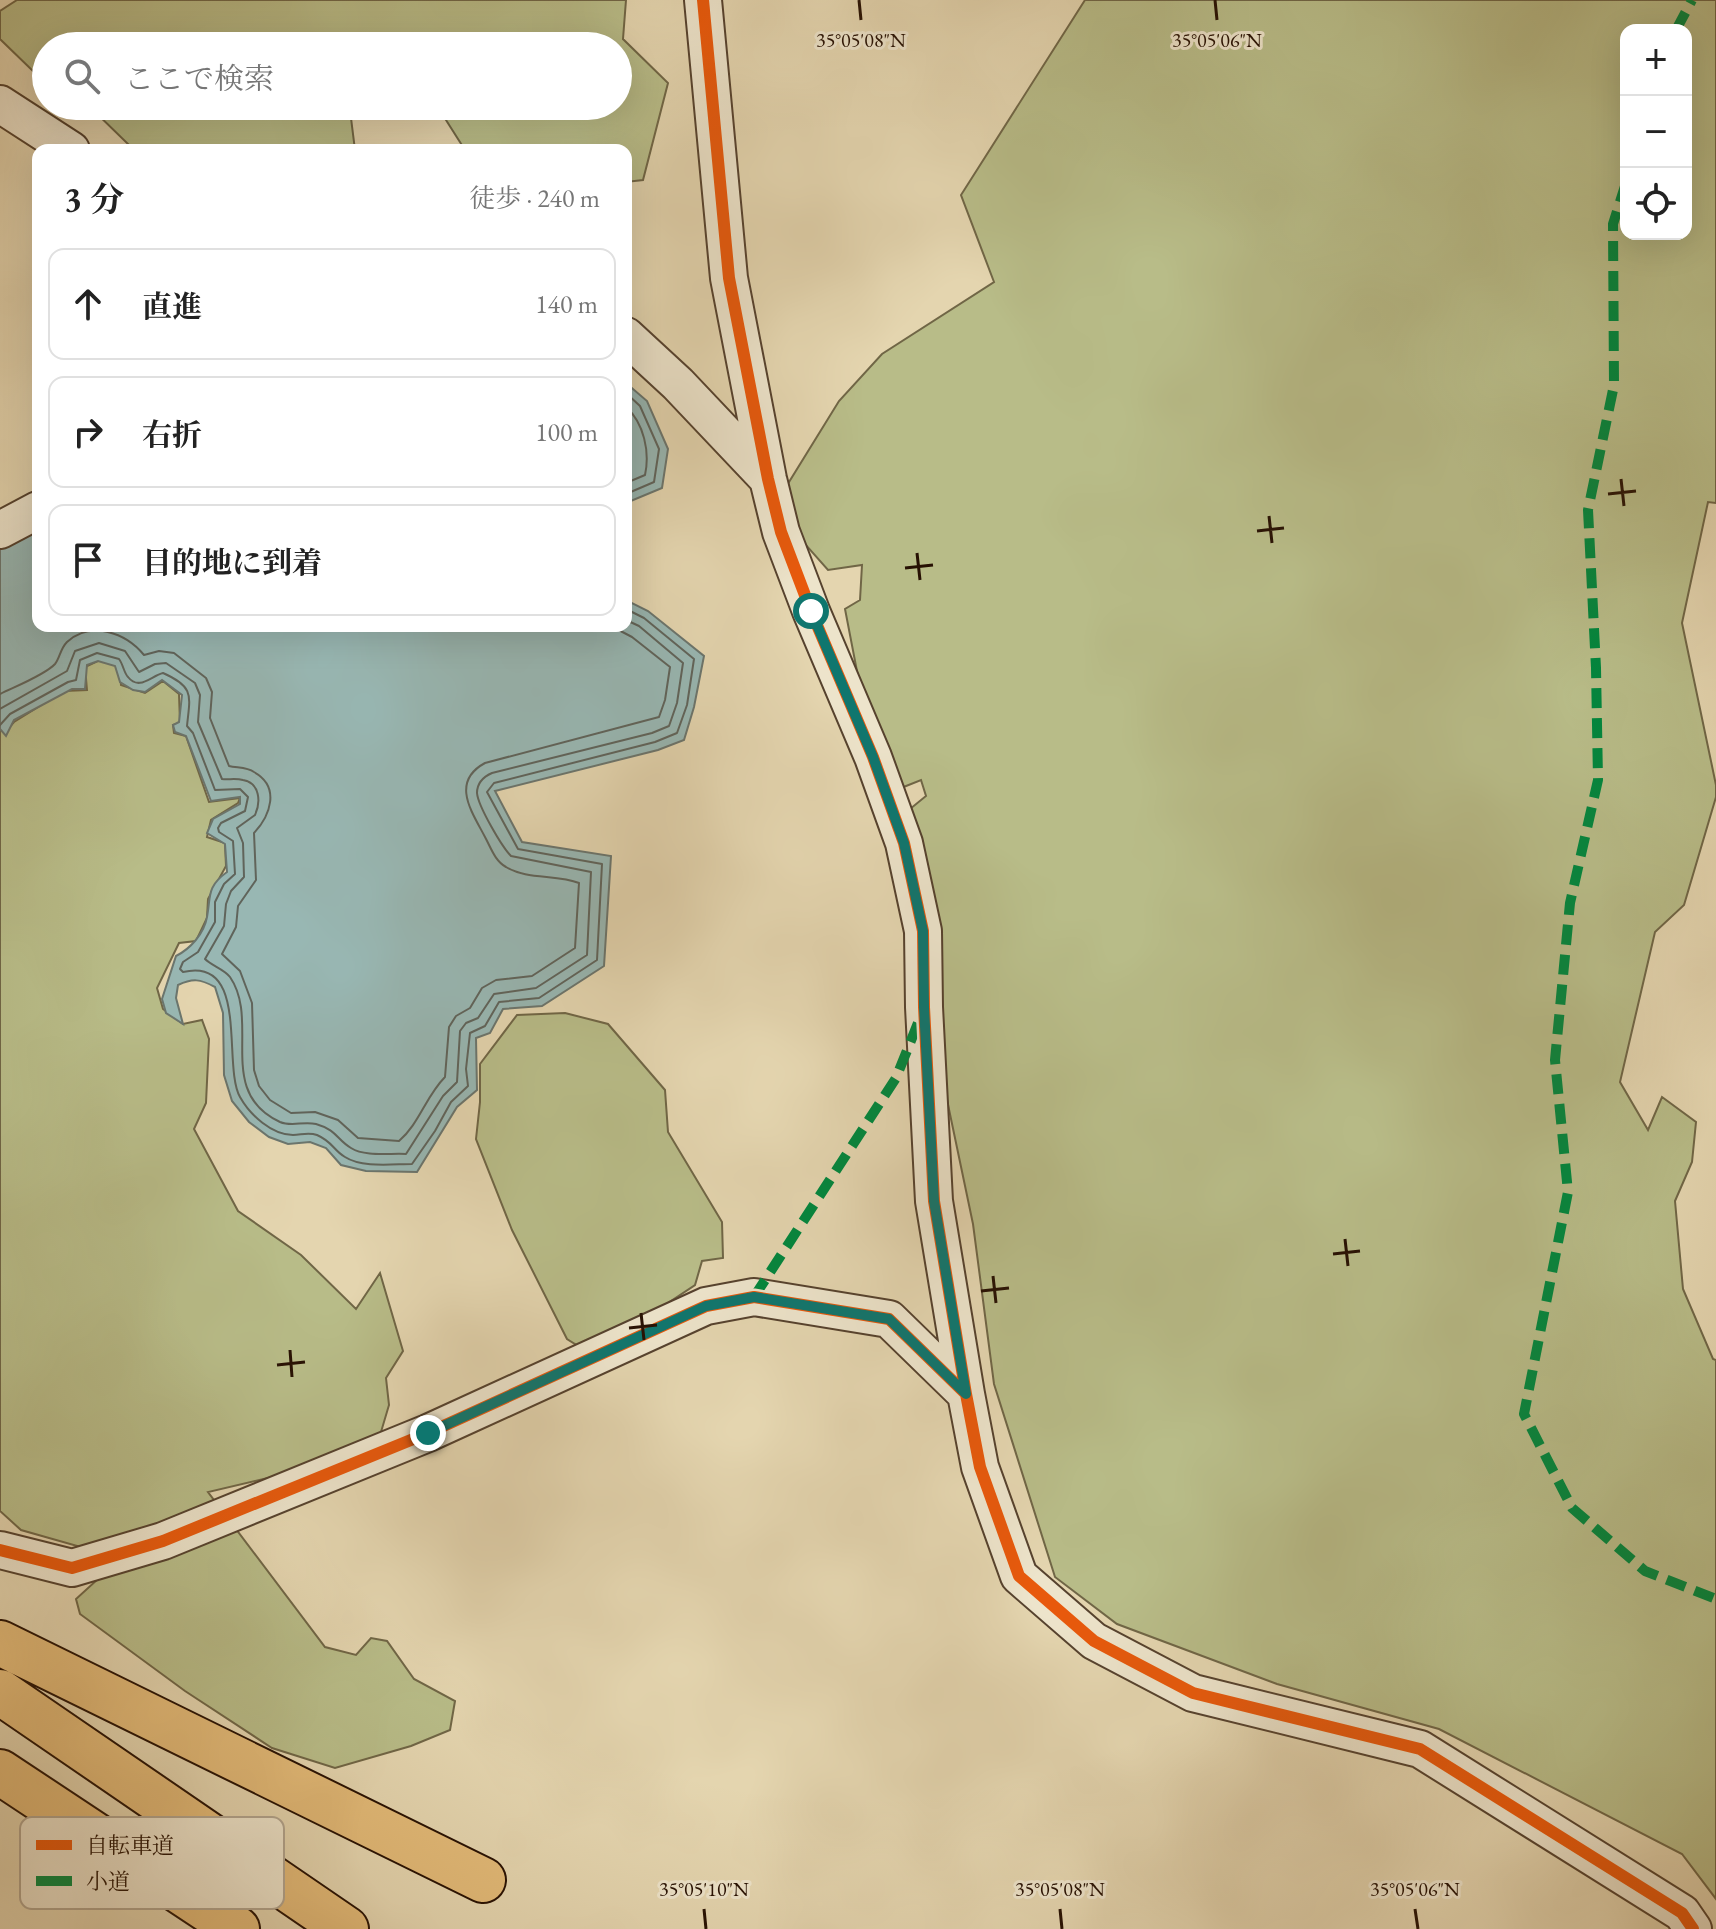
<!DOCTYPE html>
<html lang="ja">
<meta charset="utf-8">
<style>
:root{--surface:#fff;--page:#f6f6f6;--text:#222;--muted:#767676;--line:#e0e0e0}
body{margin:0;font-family:"EB Garamond","Noto Serif JP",serif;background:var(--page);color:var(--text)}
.controls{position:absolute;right:24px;top:24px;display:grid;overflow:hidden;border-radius:16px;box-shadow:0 8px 32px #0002}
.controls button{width:72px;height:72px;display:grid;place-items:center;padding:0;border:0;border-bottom:2px solid var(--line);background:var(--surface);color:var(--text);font:40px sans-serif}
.stop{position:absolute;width:24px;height:24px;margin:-18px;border:6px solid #0f766e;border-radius:50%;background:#fff}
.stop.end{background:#0f766e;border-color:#fff;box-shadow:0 2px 8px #0008}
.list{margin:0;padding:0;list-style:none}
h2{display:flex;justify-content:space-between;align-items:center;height:104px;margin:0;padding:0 32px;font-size:34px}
h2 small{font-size:26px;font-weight:400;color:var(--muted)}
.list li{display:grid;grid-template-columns:52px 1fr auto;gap:24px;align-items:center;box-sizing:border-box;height:112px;margin:0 16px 16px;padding:0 16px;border:2px solid var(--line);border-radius:16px}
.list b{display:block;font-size:30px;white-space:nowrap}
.list em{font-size:26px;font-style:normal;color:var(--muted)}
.icon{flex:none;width:44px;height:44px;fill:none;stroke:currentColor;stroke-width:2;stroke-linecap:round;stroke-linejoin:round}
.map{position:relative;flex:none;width:1716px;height:1929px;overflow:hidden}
.search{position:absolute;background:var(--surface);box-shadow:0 8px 32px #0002;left:32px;top:32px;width:600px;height:88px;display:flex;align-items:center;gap:20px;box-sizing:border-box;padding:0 28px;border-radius:44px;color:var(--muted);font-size:30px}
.panel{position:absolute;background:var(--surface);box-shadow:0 8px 32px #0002;left:32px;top:144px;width:600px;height:488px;border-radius:16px}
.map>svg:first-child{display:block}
.green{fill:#b8bc88;stroke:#706646;stroke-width:2;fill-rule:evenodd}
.water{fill:#98b7b3;stroke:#6b756d;stroke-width:2}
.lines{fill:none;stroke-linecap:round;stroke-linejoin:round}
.shore{stroke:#60645b;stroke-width:2}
.minor-casing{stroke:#56422e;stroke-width:40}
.motorway-casing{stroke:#271103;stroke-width:48}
.minor{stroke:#ede4cb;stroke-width:36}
.motorway{stroke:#e2ba78;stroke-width:44}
.quiet{stroke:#00873e;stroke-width:10;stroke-dasharray:20 10;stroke-linecap:butt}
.cycleway-casing{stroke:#ede4cb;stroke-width:17}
.cycleway{stroke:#e8590c;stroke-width:12}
.route{stroke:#0f766e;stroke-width:10}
.ticks{fill:none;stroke:#271103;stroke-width:3}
.key{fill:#ede4cb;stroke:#b2a58f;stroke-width:2}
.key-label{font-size:22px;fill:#271103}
.ticks-label{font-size:20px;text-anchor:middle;fill:#271103;stroke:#ede4cb;stroke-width:6;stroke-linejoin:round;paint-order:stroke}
</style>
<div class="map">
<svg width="1716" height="1929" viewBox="0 0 1716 1929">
<rect width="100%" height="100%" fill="#e4d5af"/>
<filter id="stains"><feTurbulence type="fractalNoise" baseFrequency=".0025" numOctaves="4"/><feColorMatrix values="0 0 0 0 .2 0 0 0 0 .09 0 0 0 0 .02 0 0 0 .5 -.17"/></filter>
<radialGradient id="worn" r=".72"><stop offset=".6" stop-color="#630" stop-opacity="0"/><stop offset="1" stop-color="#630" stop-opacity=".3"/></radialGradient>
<!-- green -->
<path class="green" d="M17,0H626L623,39L668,83L643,180L626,182V150H465L439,109L433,106H618V46H46V80L37,75L0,39V11Z
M1085,0H1716V503L1708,502L1682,623L1716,785V797L1684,905L1655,932L1620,1082L1648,1130L1662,1097L1696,1122L1692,1162L1675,1201L1683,1289L1713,1359L1716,1360V1899L1682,1854L1439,1729L1277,1684L1117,1624L1055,1577L994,1384L973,1224L897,861L910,809L926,796L921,780L901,788L876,770L845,609L860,600L862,565L828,570L773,508L839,401L882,354L994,282L961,195ZM1626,30H1686V234H1626Z
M89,106H355L351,118L355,150H138L130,146Z
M104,658L119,665L121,685L145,693L163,681L179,694L180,723L173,725L174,733L186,736L209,802L240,798L238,803L211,820L207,837L225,843L226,866L208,899L207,918L196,941L179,943L157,988L163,1009L183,1024L202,1020L209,1039L206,1103L194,1129L238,1211L301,1255L356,1309L380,1273L403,1351L386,1378L389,1405L381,1432L348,1459L208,1492L325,1647L356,1655L371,1638L387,1641L414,1679L455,1701L450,1730L411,1746L335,1768L272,1748L185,1691L80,1614L76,1599L98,1579L88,1549L21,1530L0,1511V726L6,731L14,722L64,691L87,690L85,667Z
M565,1013L608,1024L665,1090L668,1132L722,1222L723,1258L702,1261L695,1285L591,1354L567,1339L512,1230L476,1139L480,1102V1064L517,1015Z"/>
<!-- water -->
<path class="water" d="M626,383L647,401L668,449L662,488L626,503Z
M38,513V626H626V600L648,611L704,656L694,707L684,740L658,750L495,791L522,842L611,856L604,966L542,1006L503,1009L490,1033L476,1038L477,1090L457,1107L417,1172L366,1171L341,1165L326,1148L310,1142L288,1144L269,1137L249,1122L232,1101L224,1075L223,1013L215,987C200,979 193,978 178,985L176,998L183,1024L166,1013L162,999L176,956C190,949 204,934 207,917C211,897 206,887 227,872L225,844L207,833L213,819L240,804V797L211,801L186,736L175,732L173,725L179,722L182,695L162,680L145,692L133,690L120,682L115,666L98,661L87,665L85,689H72L14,720L6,736L0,729V533Z"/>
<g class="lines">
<!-- shore -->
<path class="shore" d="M626,393L640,406L659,449L654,482L626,494
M626,407C644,423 650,452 645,475L626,483
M0,694C14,687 45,675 55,664C60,658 60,649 67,642C91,620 126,633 144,655L159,651L174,653L206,678L212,692L210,718L229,766C237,768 247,767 254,772C281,787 270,816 254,833L256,880L238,906L236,927L222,954L240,971L252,1003L254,1070L259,1086L270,1100L291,1113L315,1112L338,1120L358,1138L399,1141C419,1124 426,1096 445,1077L449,1027L456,1016L470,1008L482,988L496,980L532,976L575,948L579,883C557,874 527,880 506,867C495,861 491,848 485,837C472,812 450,782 485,763L659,717L665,700L670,667L632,637L611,626
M0,709L67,671L75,651L99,643L125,651L139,672L155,664L166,663L195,683L200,695L198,722L222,779C228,780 235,778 243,780C260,783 261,802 255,815L237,828L243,843L244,877L231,891L226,904L224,926L205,959C212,966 224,969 230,977C261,1022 215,1092 280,1122C292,1127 303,1121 316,1124C337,1130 337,1140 351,1148C365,1157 390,1153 406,1154L443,1096L457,1082L460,1031L466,1023L478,1018L494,994L536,988L587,955L591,872L511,856C502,847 478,806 477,793C477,783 483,777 492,773L652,733L669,726L677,703L683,663L639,626L626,620
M0,725L10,714L68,682L76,680L80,660L97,653L119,659C123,664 124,673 128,677C139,691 151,676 163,673C195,687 190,696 187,726L193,733L215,790L240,789L248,797L245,811L221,823L218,828L219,832L233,841L235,874L224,884L215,902V922L198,952L183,962L180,969L183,972C250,956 222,1065 240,1097C250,1115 272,1135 293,1135C301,1135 308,1132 317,1135C333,1142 333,1150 345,1157C362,1168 392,1164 412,1164L435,1131L451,1102L468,1086L466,1069L470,1033L485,1026L499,1002L539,998L597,960L602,864L518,849L487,792L494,783L655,742L677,733L687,705L694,659L644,618L626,609"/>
<defs>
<path id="minor" d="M703,0L729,278L768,479L781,532L811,611L873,757L904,843L923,931L924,1007L934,1201L966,1394
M0,104L71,150
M626,336L678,384L768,479
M0,530L38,510
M0,1550L72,1568L163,1541L428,1433L706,1306L754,1297L889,1319L966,1394L980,1467L1019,1576L1094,1641L1193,1693L1420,1749L1682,1913L1693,1929"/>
<path id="motorway" d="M0,1643L483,1880
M0,1692L346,1929
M0,1772L237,1929"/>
</defs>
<!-- minor casing -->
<use href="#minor" class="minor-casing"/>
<!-- motorway casing -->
<use href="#motorway" class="motorway-casing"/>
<!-- minor -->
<use href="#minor" class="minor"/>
<!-- motorway -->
<use href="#motorway" class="motorway"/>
<!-- quiet -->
<path class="quiet" d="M1676,30L1692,0
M1626,183L1613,224L1614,385L1588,510L1596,668L1598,780L1570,903L1555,1060L1568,1192L1524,1414L1572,1508L1645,1571L1716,1599
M754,1297L896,1078L920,1018"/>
<defs>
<path id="cycleway" d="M703,0L729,278L768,479L781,532L811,611L873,757L904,843L923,931L924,1007L934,1201L966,1394
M0,1550L72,1568L163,1541L428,1433L706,1306L754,1297L889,1319L966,1394L980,1467L1019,1576L1094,1641L1193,1693L1420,1749L1682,1913L1693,1929"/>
</defs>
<!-- cycleway casing -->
<use href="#cycleway" class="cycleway-casing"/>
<!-- cycleway -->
<use href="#cycleway" class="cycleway"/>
</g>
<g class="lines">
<!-- route -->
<path class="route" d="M428,1433L706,1306L754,1297L889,1319L966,1394L934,1201L924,1007L923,931L904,843L873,757L811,611"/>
</g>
<!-- ticks -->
<path class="ticks" d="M859,0L861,20M1215,0L1217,20M1621,479L1624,506M1608,494L1636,491M1269,516L1272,543M1257,531L1284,528M917,553L920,580M905,568L933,565M1345,1239L1348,1266M1333,1254L1360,1251M993,1276L996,1303M981,1291L1009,1288M641,1313L644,1340M629,1328L657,1325M290,1350L292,1377M277,1365L305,1362M704,1909L706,1929M1060,1909L1062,1929M1415,1909L1418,1929"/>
<!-- legend -->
<rect x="20" y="1817" width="264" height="92" rx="12" class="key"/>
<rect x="36" y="1840" width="36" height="10" fill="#e8590c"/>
<rect x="36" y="1876" width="36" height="10" fill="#00873e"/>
<g class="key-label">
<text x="86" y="1853">自転車道</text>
<text x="86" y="1889">小道</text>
</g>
<g class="ticks-label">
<text x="861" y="47">35°05'08"N</text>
<text x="1217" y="47">35°05'06"N</text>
<text x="704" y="1896">35°05'10"N</text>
<text x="1060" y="1896">35°05'08"N</text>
<text x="1415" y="1896">35°05'06"N</text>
</g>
<rect width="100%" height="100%" filter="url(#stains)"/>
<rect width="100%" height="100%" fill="url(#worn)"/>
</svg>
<div class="controls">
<button>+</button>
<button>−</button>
<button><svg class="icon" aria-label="locate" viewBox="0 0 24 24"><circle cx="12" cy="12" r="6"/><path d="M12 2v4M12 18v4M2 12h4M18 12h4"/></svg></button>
</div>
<div class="stop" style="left:811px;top:611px"></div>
<div class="stop end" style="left:428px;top:1433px"></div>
<div class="search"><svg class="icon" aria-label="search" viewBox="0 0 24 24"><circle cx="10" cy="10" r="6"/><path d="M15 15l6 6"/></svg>ここで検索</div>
<section class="panel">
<h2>3 分<small>徒歩 · 240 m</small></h2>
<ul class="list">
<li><svg class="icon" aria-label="ahead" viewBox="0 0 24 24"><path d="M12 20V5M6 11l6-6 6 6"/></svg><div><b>直進</b></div><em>140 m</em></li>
<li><svg class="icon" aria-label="right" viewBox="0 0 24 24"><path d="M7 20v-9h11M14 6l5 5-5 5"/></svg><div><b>右折</b></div><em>100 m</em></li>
<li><svg class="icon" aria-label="arrive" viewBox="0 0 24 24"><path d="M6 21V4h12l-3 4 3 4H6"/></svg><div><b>目的地に到着</b></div></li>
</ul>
</section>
</div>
